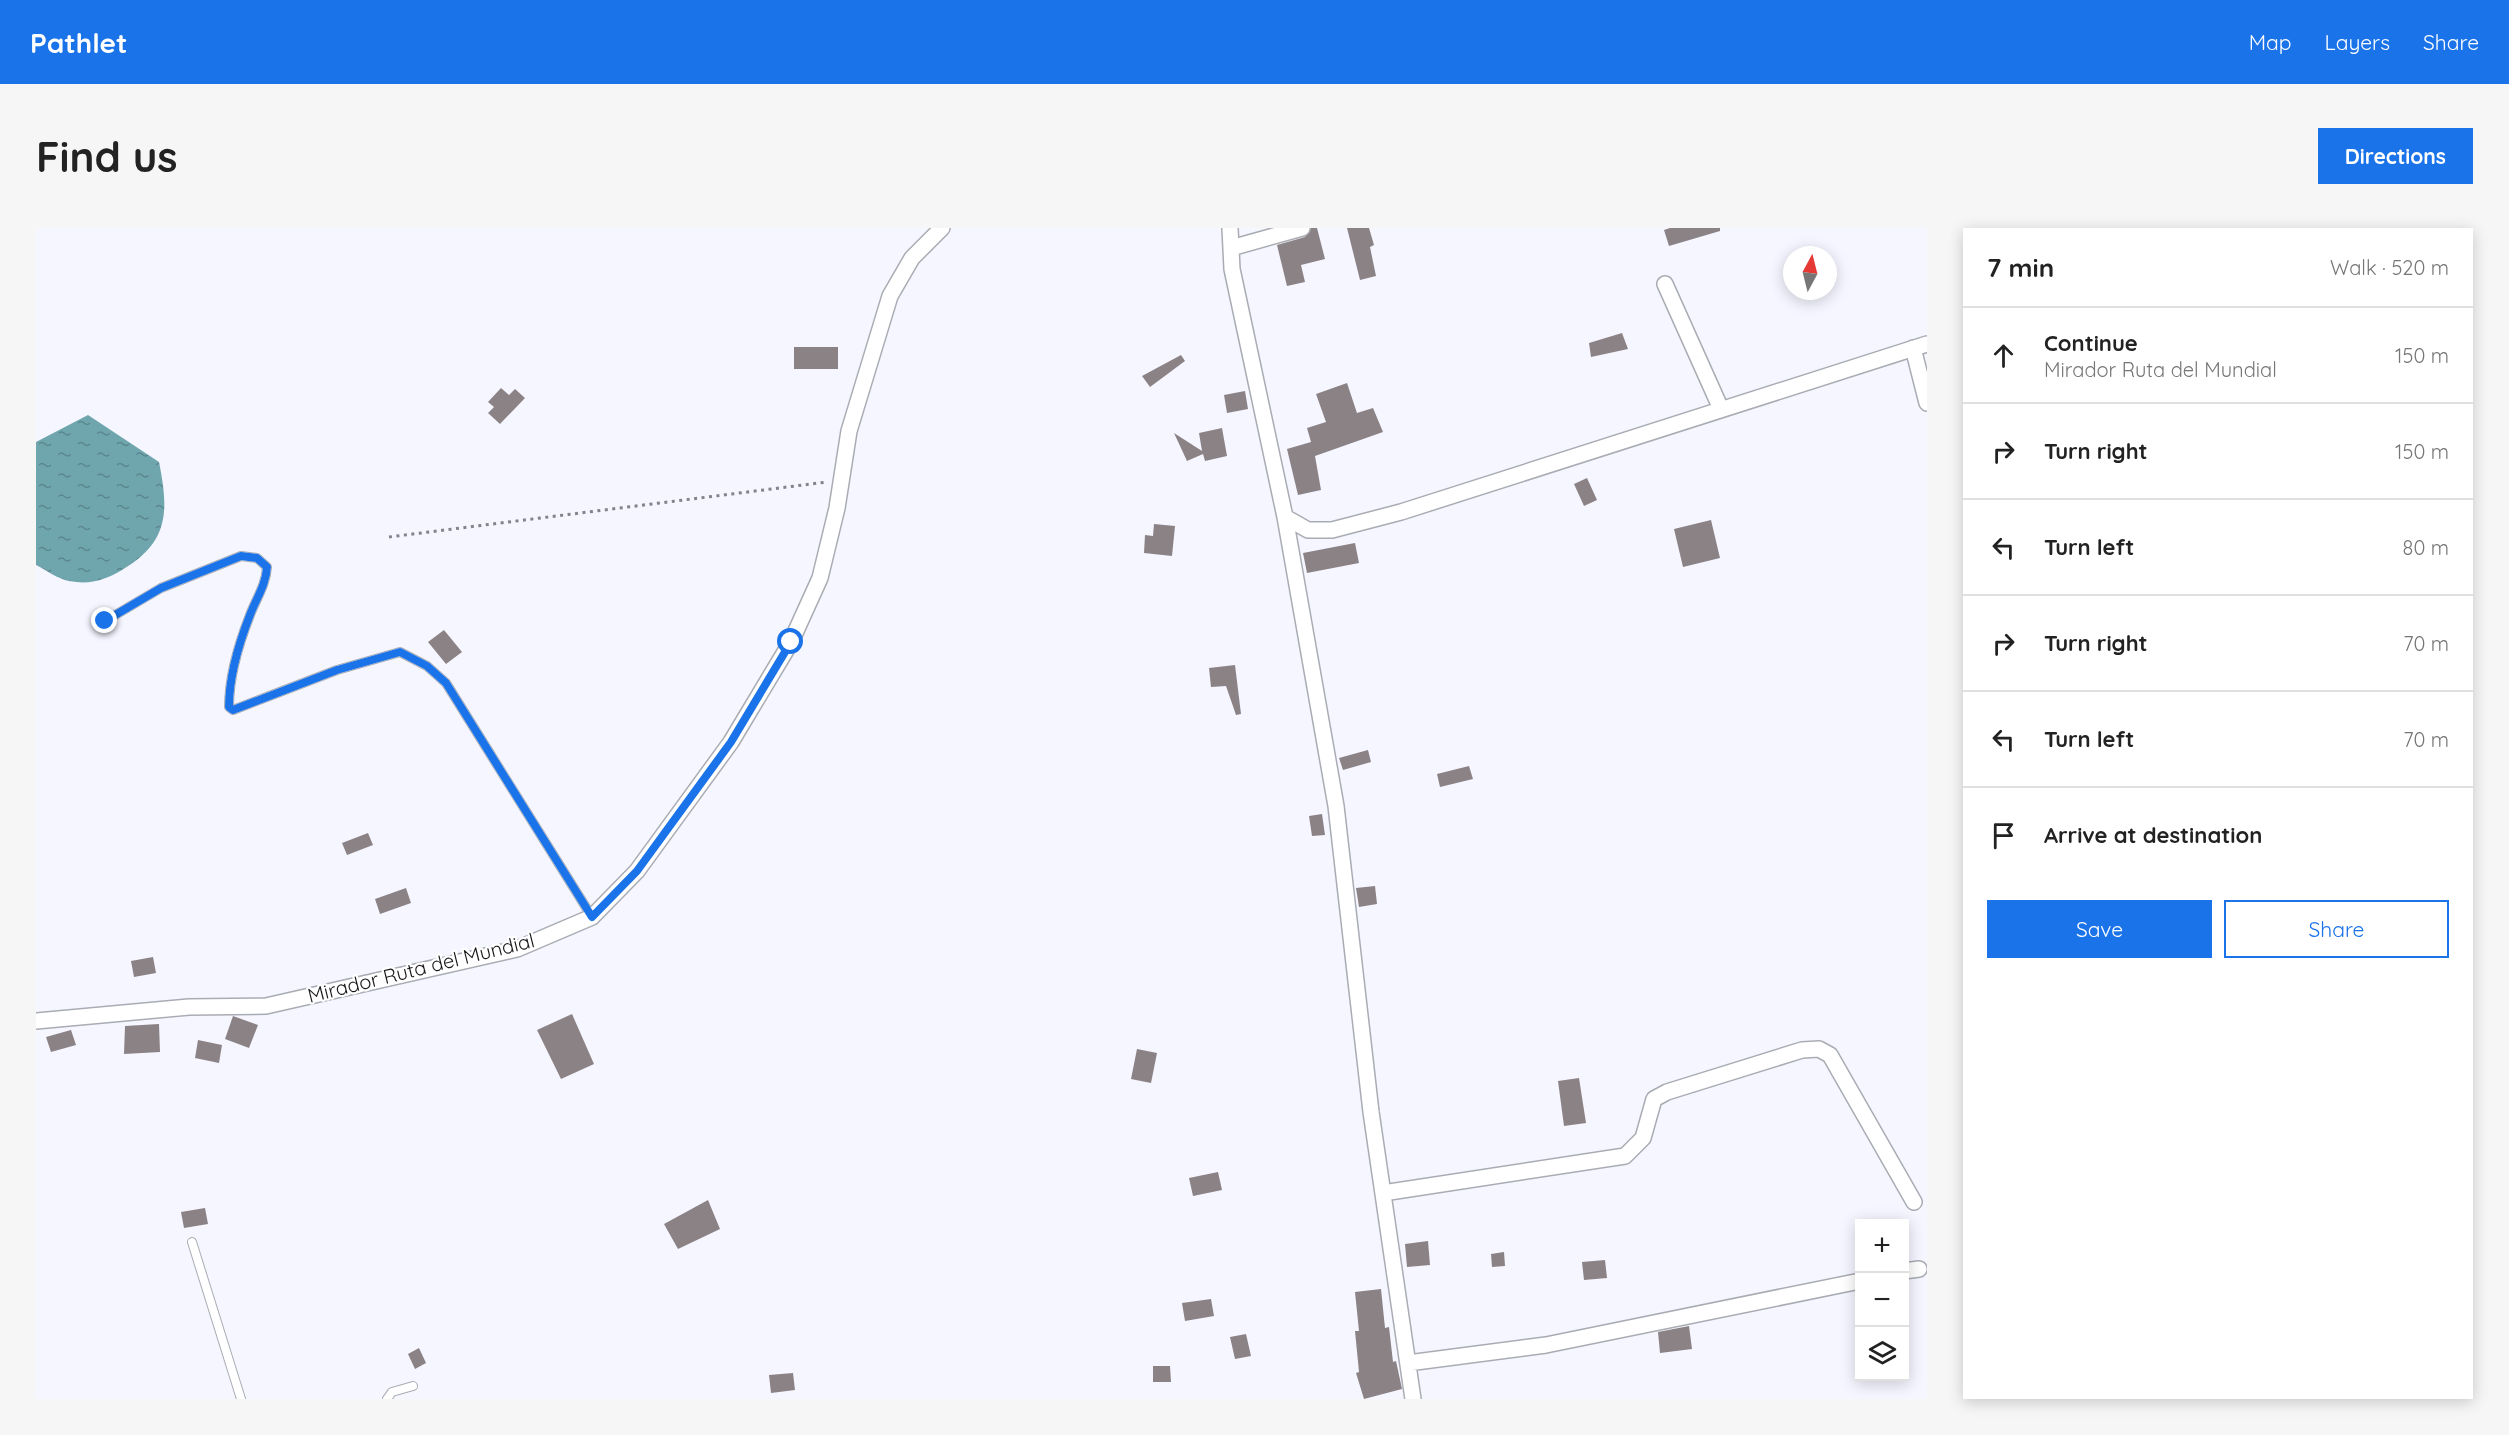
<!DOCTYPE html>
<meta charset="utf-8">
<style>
:root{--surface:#fff;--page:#f6f6f6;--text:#222;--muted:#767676;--line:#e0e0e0;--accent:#1a73e8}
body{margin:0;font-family:Quicksand,sans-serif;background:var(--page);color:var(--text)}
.controls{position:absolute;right:18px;bottom:18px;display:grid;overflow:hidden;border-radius:0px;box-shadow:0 3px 15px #0003}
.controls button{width:54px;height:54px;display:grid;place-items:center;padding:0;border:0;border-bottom:2px solid var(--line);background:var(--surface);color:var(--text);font:30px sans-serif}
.compass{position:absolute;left:1747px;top:18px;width:54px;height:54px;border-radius:50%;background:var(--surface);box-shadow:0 3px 15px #0003;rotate:7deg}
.stop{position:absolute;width:18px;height:18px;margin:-14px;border:4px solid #1a73e8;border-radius:50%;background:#fff}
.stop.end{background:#1a73e8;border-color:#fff;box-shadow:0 2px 6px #0008}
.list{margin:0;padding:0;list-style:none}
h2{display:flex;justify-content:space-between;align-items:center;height:78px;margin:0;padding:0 24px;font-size:26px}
h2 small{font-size:20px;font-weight:400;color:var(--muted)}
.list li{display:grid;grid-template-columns:39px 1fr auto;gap:18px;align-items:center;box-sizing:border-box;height:96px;padding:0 24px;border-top:2px solid var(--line)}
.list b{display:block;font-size:22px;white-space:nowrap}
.list p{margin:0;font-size:20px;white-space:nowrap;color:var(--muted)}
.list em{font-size:20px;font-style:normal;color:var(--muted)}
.actions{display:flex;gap:12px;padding:18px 24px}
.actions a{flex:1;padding:14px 0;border:2px solid var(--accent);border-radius:0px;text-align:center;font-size:21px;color:var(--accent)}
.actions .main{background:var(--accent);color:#fff}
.icon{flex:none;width:33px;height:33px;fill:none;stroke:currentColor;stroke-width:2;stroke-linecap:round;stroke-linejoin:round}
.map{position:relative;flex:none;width:1891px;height:1171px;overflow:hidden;border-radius:0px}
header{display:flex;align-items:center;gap:36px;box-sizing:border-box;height:84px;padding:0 30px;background:var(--accent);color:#fff}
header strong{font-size:28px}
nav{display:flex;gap:33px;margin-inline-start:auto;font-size:21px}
.intro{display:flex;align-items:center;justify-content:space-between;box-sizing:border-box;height:144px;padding:0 36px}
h1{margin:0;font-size:42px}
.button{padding:15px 27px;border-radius:0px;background:var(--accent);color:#fff;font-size:21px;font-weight:700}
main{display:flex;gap:36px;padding:0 36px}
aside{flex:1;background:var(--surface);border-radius:0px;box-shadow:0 3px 15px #0003}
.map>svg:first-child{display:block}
.water{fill:url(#water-ripples)}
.building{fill:#8b8286}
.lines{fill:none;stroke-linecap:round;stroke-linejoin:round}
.lane-casing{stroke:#aaacb3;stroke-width:10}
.street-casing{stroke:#aaacb3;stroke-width:18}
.path{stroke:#838389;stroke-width:3;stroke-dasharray:3 4.5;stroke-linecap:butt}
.lane{stroke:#fff;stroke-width:8}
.street{stroke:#fff;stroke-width:15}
.route{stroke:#1a73e8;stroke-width:8}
.labels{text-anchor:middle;stroke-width:4.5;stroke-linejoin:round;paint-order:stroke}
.street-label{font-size:20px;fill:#17171a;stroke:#fff}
</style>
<header>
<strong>Pathlet</strong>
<nav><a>Map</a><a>Layers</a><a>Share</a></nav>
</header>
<div class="intro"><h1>Find us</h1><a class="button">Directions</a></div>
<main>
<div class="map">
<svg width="1891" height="1171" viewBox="0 0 1891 1171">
<defs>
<pattern id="water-ripples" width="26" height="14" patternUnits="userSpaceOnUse" patternTransform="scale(1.5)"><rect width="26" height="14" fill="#6fa6ae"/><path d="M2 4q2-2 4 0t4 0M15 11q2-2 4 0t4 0" fill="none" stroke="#5a868d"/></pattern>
</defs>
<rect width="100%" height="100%" fill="#f5f6ff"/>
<!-- water -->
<path class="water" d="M52,187L123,234C133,284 133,314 86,342C69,352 54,357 33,353C22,351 10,342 0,337V214Z"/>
<!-- building -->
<path class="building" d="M1275,0H1281L1289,31L1265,37L1269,54L1251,58L1241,17L1269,9Z
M1311,0H1333L1338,17L1334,19L1340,48L1324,52Z
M1634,0H1684V3L1633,18L1628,2Z
M1586,105L1592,121L1555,129L1553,115Z
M758,119H802V141H758Z
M1145,127L1149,133L1114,159L1106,148Z
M1311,155L1321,185L1337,180L1347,204L1279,228L1285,262L1262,267L1251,221L1275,214L1271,200L1290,194L1280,166Z
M465,160L473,167L479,161L489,170L464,196L452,185L458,179L452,174Z
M1209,163L1212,181L1191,185L1188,167Z
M1186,200L1191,228L1169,233L1167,226L1151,233L1138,205L1166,223L1163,205Z
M1551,250L1561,272L1548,278L1538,256Z
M1675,292L1684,330L1647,339L1638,301Z
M1118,296L1139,298L1136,328L1108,325L1109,307L1117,308Z
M1319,315L1323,335L1271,345L1267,325Z
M408,402L426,424L410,436L392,414Z
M1199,437L1205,486L1200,487L1190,458L1175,459L1173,440Z
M1332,522L1335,534L1307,542L1303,530Z
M1433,538L1437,551L1404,559L1401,546Z
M1286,586L1289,607L1276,608L1273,588Z
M332,605L337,617L311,627L306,615Z
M1339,658L1341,676L1323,679L1320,660Z
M370,660L375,675L344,686L339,671Z
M117,729L120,745L98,749L95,733Z
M536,786L558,836L525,851L501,802Z
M197,788L222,797L213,820L189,811Z
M123,796L124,824L88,826L89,798Z
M35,802L40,817L15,824L10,809Z
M162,812L186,817L183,835L159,830Z
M1101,821L1121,825L1115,855L1095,851Z
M1543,850L1550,895L1528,898L1522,853Z
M1182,944L1186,962L1157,968L1153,950Z
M672,972L684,1001L642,1021L628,996Z
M169,980L172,996L148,1000L145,984Z
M1392,1013L1394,1037L1371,1039L1369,1016Z
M1468,1024L1469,1038L1456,1039L1455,1026Z
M1569,1032L1571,1050L1548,1052L1546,1034Z
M1345,1061L1349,1100L1353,1099L1357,1134L1360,1133L1366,1161L1328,1171L1320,1145L1323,1144L1319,1103H1323L1319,1064Z
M1175,1071L1178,1088L1149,1093L1146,1075Z
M1653,1098L1656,1121L1624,1125L1622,1104Z
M1210,1106L1215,1128L1199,1131L1194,1109Z
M383,1120L390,1135L379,1141L372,1126Z
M1117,1138H1134L1135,1154H1117Z
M757,1145L759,1162L735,1165L733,1147Z"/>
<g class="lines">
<defs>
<path id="lane" d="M69,393L125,360L205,328L221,330L231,339C230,357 220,371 214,387C203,415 193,449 193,479L197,482L301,442L364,424L391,438L410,455L556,689
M156,1014L205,1171
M351,1171L356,1164L377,1158"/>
<path id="street" d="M1194,0L1196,41L1249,289L1300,578L1335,884L1377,1171
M1195,20L1266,0
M1629,56L1685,181
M1877,120L1891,175
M1249,289L1272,302H1296L1365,284L1891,116
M0,793L153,779L230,778L481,721L556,689L601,643L695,514L755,414L784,350L801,280L813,203L854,68L876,30L906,0
M1347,965L1589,928L1607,910L1618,871L1631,864L1766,822L1783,821L1794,827L1878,974
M1868,1043L1883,1041
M1372,1135L1510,1117L1824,1053"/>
</defs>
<!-- lane casing -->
<use href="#lane" class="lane-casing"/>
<!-- street casing -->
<use href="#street" class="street-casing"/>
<!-- path -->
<path class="path" d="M353,309L791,254"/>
<!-- lane -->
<use href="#lane" class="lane"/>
<!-- street -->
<use href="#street" class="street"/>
</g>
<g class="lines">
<!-- route -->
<path class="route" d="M69,393L125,360L205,328L221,330L231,339C230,357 220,371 214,387C203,415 193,450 193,479L197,482L301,442L364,424L391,438L410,455L556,689L601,643L695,514L755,414"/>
</g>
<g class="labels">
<!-- street labels -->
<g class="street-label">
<text transform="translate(385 740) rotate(-14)" y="7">Mirador Ruta del Mundial</text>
</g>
</g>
</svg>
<div class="controls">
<button>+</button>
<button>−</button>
<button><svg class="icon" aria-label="layers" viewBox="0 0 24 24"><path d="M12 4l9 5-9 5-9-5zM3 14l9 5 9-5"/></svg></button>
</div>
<svg class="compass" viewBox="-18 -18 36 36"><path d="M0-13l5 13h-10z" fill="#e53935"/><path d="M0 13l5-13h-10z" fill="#767676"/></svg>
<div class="stop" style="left:755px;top:414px"></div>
<div class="stop end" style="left:69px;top:393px"></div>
</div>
<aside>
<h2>7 min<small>Walk · 520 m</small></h2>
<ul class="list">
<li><svg class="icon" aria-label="ahead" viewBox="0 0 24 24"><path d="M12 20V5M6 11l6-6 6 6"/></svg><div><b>Continue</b><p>Mirador Ruta del Mundial</p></div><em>150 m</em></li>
<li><svg class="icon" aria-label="right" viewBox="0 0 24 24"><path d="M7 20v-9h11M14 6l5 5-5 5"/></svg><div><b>Turn right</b></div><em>150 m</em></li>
<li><svg class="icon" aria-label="left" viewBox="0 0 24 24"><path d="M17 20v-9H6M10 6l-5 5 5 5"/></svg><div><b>Turn left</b></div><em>80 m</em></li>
<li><svg class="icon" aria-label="right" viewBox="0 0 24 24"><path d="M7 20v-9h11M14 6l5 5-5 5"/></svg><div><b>Turn right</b></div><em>70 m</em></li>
<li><svg class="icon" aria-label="left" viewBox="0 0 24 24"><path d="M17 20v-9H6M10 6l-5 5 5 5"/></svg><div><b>Turn left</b></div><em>70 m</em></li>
<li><svg class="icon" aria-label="arrive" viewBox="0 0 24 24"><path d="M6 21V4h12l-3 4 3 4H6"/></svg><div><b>Arrive at destination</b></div></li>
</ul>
<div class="actions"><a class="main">Save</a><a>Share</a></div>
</aside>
</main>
